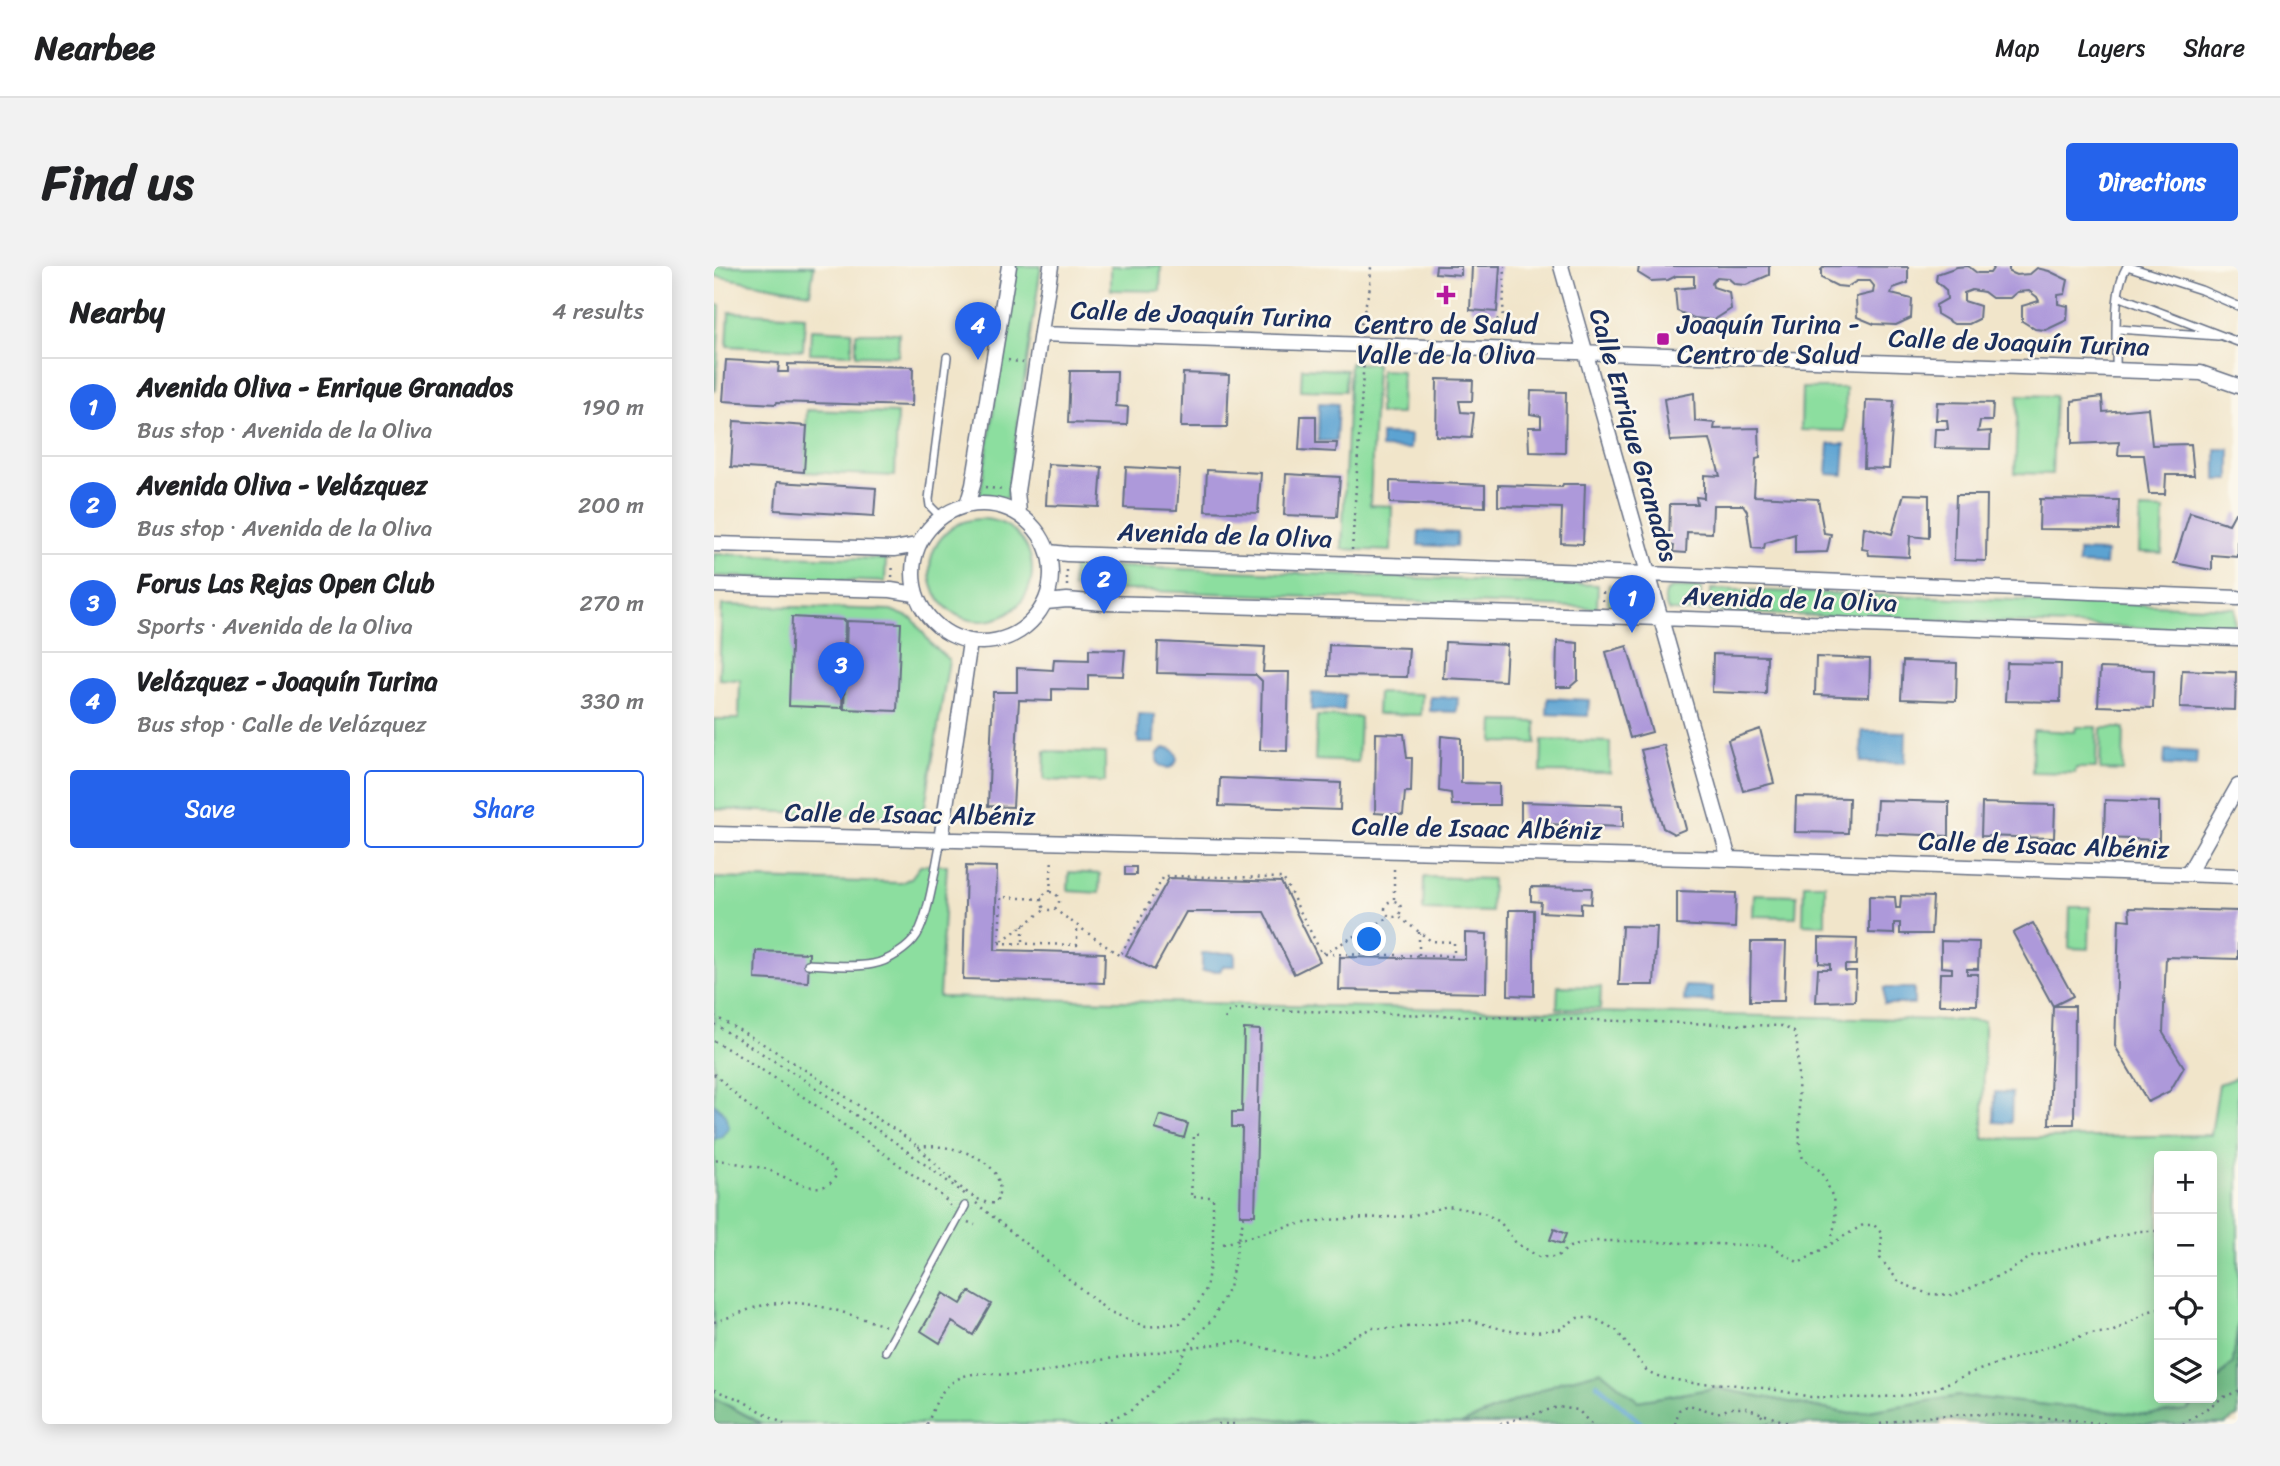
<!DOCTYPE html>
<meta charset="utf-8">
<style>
:root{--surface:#fff;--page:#f2f2f2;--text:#202124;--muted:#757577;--line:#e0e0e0;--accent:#2563eb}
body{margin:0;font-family:Sriracha,sans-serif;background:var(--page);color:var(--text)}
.controls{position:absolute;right:21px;bottom:21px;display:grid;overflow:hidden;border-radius:7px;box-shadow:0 4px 18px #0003}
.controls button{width:63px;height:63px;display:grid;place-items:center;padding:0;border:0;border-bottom:2px solid var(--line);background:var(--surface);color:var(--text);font:35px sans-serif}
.you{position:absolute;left:656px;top:674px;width:24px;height:24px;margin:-18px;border:5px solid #fff;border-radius:50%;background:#1a73e8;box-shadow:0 0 0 10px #1a73e833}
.badge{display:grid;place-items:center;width:46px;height:46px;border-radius:50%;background:var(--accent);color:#fff;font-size:23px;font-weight:700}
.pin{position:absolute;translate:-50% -58px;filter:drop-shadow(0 2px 4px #0008)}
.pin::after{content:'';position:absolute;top:37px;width:24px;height:21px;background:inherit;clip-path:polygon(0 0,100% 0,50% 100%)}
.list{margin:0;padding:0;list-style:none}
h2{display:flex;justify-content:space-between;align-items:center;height:91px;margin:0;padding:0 28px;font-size:30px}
h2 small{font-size:23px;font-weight:400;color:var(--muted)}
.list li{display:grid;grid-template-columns:46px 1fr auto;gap:21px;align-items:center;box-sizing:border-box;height:98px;padding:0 28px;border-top:2px solid var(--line)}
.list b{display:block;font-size:26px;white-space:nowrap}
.list p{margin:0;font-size:23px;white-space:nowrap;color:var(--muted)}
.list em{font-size:23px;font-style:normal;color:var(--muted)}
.actions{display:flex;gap:14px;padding:21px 28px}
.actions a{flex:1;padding:16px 0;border:2px solid var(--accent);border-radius:7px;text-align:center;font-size:24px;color:var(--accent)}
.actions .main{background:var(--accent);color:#fff}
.icon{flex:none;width:38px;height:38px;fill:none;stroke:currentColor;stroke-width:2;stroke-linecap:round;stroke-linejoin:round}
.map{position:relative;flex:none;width:1524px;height:1158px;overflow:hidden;border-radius:7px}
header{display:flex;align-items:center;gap:42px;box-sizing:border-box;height:98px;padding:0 35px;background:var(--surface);border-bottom:2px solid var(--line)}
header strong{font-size:33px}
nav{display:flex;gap:38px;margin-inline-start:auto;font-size:24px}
.intro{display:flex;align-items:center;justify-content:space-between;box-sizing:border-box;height:168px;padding:0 42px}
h1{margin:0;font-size:49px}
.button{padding:18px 32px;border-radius:7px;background:var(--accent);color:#fff;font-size:24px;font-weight:700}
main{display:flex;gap:42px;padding:0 42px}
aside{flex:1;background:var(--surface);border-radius:7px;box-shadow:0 4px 18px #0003}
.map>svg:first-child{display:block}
.green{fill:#8cde9f;stroke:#54867e;stroke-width:2}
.forest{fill:#71bd86;stroke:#467672;stroke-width:2}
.water{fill:#5ca3d2;stroke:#3c6998;stroke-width:2}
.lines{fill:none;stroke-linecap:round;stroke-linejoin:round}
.stream{stroke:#5ca3d2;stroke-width:4.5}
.building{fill:#ad99da}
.service-casing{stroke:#666f84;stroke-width:10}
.minor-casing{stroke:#666f84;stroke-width:17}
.path{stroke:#666f84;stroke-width:2.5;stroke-dasharray:2 5;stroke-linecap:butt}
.service{stroke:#fff;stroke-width:7}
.minor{stroke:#fff;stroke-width:14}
.poi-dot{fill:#b5179e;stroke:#fbf7ec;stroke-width:2.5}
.labels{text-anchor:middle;stroke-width:5;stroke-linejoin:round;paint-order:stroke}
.street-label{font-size:26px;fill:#1b2f5e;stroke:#fbf7ec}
.poi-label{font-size:26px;fill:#1b2f5e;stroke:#fbf7ec}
</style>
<header>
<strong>Nearbee</strong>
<nav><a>Map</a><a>Layers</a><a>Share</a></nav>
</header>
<div class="intro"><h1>Find us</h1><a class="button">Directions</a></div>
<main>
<aside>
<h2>Nearby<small>4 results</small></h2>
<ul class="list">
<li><span class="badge">1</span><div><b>Avenida Oliva - Enrique Granados</b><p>Bus stop · Avenida de la Oliva</p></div><em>190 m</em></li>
<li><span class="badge">2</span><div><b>Avenida Oliva - Velázquez</b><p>Bus stop · Avenida de la Oliva</p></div><em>200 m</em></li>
<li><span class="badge">3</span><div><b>Forus Las Rejas Open Club</b><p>Sports · Avenida de la Oliva</p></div><em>270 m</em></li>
<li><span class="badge">4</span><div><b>Velázquez - Joaquín Turina</b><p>Bus stop · Calle de Velázquez</p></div><em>330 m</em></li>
</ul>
<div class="actions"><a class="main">Save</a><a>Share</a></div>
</aside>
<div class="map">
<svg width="1524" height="1158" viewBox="0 0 1524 1158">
<rect width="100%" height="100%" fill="#fbf7ec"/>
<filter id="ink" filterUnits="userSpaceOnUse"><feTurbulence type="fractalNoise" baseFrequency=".0143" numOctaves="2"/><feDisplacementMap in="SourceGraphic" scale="14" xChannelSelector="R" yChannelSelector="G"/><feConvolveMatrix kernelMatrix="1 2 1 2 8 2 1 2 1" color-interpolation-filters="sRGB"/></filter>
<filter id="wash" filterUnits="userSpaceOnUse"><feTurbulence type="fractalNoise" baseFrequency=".00686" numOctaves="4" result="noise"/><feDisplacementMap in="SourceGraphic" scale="28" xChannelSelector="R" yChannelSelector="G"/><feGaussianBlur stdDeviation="1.57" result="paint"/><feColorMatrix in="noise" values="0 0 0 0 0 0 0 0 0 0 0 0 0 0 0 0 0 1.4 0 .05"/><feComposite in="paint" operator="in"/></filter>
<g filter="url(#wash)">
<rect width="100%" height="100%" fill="#f1e5ca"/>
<!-- green -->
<path class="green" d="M0,0H100L96,27L0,10Z
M302,0H327L293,233L266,229Z
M397,0H447L446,25L397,24Z
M0,39H6L2,124H0Z
M15,46L91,50L89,84L13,80Z
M97,63L138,65V88L96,87Z
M142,67H185L184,90L142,89Z
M636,97L662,98L656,239L678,240L677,285L628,283Z
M588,102L632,104L631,125L587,124Z
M666,104L688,105L687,148H665Z
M1088,122H1132L1131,165L1087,164Z
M1304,129L1341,130L1338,208L1301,207Z
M93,144L183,147L181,210L90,206Z
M1427,243L1450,244L1448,287L1425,286Z
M216 304a51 51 0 1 1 102 0a51 51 0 1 1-102 0Z
M0,288L172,293L171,316L0,310Z
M359,299L884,319L883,342L358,322Z
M895,319L921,322L925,331L921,340L915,343L894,342Z
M959,322H987V346L955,345C950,339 949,329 955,323Z
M997,323L1521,342L1520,365L996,346Z
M8,339L177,344L199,353L218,379L235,394L209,552L0,543V453H25L26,414L5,413Z
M664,427L708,428L707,449L663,448Z
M603,450L646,451L644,496L601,494Z
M780,455L822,456V477L779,476Z
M1362,461H1383L1382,502H1362L1361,507L1318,506L1319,464L1361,466Z
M1387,462H1410L1409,505L1386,504Z
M828,474L896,476V507L827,506Z
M331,485L391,487V516L330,514Z
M207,599H233L225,731L1270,755L1269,873L1497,869L1505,818L1524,811V1058L1519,1097L1498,1119V890H1445V1132H1486L1473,1145L1433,1149L1245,1130L1137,1148L1002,1122L923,1135L887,1105L846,1116L747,1158H602L507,1146L457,1158H49L0,1132V612L187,617L197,612Z
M355,606L386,608L385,627L354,625Z
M710,611L778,613L777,646L709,644Z
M1090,618H1111V659L1089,658Z
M1040,628L1083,629L1082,651L1039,650Z
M1356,641H1376L1375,683L1355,682Z
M844,720L887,721L886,743L843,742Z"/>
<!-- forest -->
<path class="forest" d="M1524,1058V1150L1511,1158H1274L1225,1154L1226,1158H747L846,1116L887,1105L924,1135L1002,1122L1137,1148L1245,1130L1433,1149L1473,1145L1486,1132H1498V1119L1519,1097Z
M0,1132L48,1158H0Z
M507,1146L602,1158H457Z"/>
<!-- water -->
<path class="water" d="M605,137L624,138L622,175H604Z
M667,168L697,169L696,183L667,182Z
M1115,178H1131L1129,209L1113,208Z
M1502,183H1516V214H1502Z
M705,265L743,267L742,281L704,279Z
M1364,285L1392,286L1391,299L1364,298Z
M598,427L631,429L630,445L597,444Z
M716,431L744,432L743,446L716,445Z
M834,432L875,434L874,450L833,448Z
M424,448L441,449L440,477H424Z
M1148,465L1192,466L1191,497L1147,496Z
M443 492a10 10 0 1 1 20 0a10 10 0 1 1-20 0Z
M1451,484L1483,486L1482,500L1450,499Z
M488,687H521V700H509L506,705H488Z
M971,720L999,721L998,736L970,735Z
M1170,722H1200V738H1170Z
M1281,826L1298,827L1297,857L1280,856Z
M0,837L11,848L15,861L8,871L0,873Z"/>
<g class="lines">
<!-- stream -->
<path class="stream" d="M883,1118L928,1158"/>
</g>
<g id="blocks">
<!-- building -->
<path class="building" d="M722,0H747V9L721,7Z
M758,0H786L783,46L756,44Z
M925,0H1055V9L1032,19L1021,18L1014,12L1003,11L998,17L999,21L1015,26L1017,43L1000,54L980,52L963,45L961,23L980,21V10H962L954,14L937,15L924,7Z
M1111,0L1194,1V17L1179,22L1177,28L1198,33L1197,52L1182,59L1160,58L1143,51L1142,31L1159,27L1160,20L1156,15H1143L1133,21L1123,20L1107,12V4Z
M1254,0L1263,7H1276L1281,0H1295V6L1302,9L1316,8L1323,2L1335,5L1354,14L1351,28L1344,29V38L1354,40L1353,54L1332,64L1321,63L1308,55V40L1325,35L1323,31L1315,25L1303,26L1296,32H1278L1270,26L1258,24L1250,27V35L1266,40L1265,53L1255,58H1240L1223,48L1222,39L1233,33L1232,24L1222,15L1223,8L1243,1Z
M12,94L65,97L64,106H74V98L199,101L198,140L63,136L62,138L9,135Z
M356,105H403L402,140L414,141L413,159L354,157Z
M469,107L515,109L513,161H467Z
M723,113L759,114L758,135H745L747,146L760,147L757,172L722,170Z
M817,125L852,126L851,187L815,186L814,161H827V150L816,148Z
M980,127L981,155L1001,157L1000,163L1045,162L1046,192L1042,193L1040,230L1104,233L1110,267L1117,268L1113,286L1081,287V268L1051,277L1050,283L1038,282L1033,245L1029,239H999L998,267L973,266L972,287L959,286L960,280L955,279L956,238H983L982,231L990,232V209L1006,210L996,173L956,175L950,133Z
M1388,131L1389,146L1434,142L1438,179L1477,178L1480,209H1452L1451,228H1435L1430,189H1404L1405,176L1358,178V135Z
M1152,134L1180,135L1175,203L1150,202Z
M1223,136L1279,137L1278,155H1266L1264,166L1277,165L1276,183L1220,182L1221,163H1234L1233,154H1222Z
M587,150H602V177H623L622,186L585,184Z
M20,155L93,160L90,206L17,201Z
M334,198L388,201L385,241L332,239Z
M412,201L466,204L463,244L410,242Z
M493,204L547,207L544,247L491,245Z
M572,208L626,211L623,251L570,249Z
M676,215L771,219V241L676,237Z
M63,216L162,222L160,250L61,244Z
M849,218H871L869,278L847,277L848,242L784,240V219L848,221Z
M1190,228L1215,229V272L1196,270L1195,291L1155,289L1154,284L1148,283L1150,261L1178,268Z
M1242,229H1273L1272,295L1240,294Z
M1326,233L1405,234L1404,264L1325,263Z
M1476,246L1515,258L1521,247H1524V291L1498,289V304L1460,297Z
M78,351L131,354L128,442L75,440Z
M133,355L187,357L183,445L130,443Z
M843,375L864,377V414L856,421H842Z
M444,376L551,381L549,406H575L573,485L546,484L548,415L542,409L443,407Z
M731,376L793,379L791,415L729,412Z
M615,379L695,382L693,411L614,410Z
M913,380L938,466L916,472L892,386Z
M375,383L411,384L409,410L374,409V424L338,423V435L305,434L299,541L274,540L279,426H303V402L339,404L340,393L375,394Z
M999,388L1053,390L1052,428L998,426Z
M1102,391L1156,393L1155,431L1101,429Z
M1189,395L1243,397L1242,435L1187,433Z
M1293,397L1347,398L1346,436L1291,435Z
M1386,402L1440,404L1439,442L1384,440Z
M1468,404L1522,406L1521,444L1466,442Z
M1046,463L1060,517L1029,525L1014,474Z
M662,467L690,468L693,492H698L697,526H691L689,549L661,547Z
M727,470L747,472V517L785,518V539H738L737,527L725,525Z
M950,479L972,563L960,568L949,562L927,484Z
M506,512L627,517L626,544L505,540Z
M1082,531L1135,532L1134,567L1081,566Z
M1163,534L1235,536V570L1161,567Z
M1391,534L1445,536V574L1390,572Z
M807,536L909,539V561L807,557Z
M1268,537L1341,539L1340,572L1267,570Z
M252,600L283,601L281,684L391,687L390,717L249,713Z
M411,601H422V609H411Z
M455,612L567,616L606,695L580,708L550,646H472L440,704L412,689Z
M817,621L878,622L877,638L867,637V648L826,646L827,636L817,635Z
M963,625L1022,627L1021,662L963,659Z
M1155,630L1181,631L1182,642H1186L1187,630L1219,631L1217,668H1186V657H1180V668L1155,667Z
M1415,642L1524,645V693L1452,691L1449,767L1470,801L1456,825L1434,836L1401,780L1405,653L1416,654Z
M795,644H820V730L794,729Z
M1319,657L1359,730L1339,740H1361L1360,858H1335L1339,740L1299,667Z
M908,660L943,661L940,719H905Z
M751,667L773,668L772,727L625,724L626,691L751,693Z
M1105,672L1143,673L1142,699H1131V705H1142L1141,735L1102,736L1104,703H1116V698L1105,697Z
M1227,675L1265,676L1264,703H1253V708H1264L1263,739H1225L1226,707H1238V702L1227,701Z
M1037,676H1072L1070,735H1036Z
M42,685L95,687L94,716L41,713Z
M530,763L546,764L541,949H526L528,861H518V846H528Z
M446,849L474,858L470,872L441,863Z
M840,963L852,968L848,978L836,974Z
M255,1025L277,1038L259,1069L238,1056L226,1077L207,1065L229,1027L247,1038Z"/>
</g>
</g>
<g filter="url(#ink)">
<use href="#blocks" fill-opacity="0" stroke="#666f84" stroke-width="2"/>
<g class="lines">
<defs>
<path id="service" d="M1413,0L1487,24L1524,40
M1404,30L1524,76
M1403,63L1504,70
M1402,104C1403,75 1398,25 1413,0
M227,251L216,240L215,233L233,91
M94,698C115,699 138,702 159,698C175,695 195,682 203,669C215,649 222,598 227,574
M172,1085L251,940"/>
<path id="minor" d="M847,0L1015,593
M327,68L1487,107L1524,120
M199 307a69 69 0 1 1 138 0a69 69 0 1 1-138 0Z
M253,239L259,219L295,0
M305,247L303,225L337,0
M0,278L180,283L204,279
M335,286L353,288L934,308L1524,332
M0,319L177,324L201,328
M332,336L353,334L389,337L888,350L1524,372
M0,568L1015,593L1524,610
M227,574L256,376
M1474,608L1524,520"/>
</defs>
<!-- service casing -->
<use href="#service" class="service-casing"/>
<!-- minor casing -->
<use href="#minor" class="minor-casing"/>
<!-- path -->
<path class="path" d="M645,65L656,21L657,0
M768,69L789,48L791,0
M294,94L309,97
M271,221L289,224
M638,284L650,92
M178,311L179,297
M353,320V302
M889,335V321
M336,626L338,592
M327 635a9 9 0 1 1 18 0a9 9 0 1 1-18 0Z
M328,633L287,631L285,677L332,643
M680,633V602
M671 643a8 8 0 1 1 16 0a8 8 0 1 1-16 0Z
M340,643L406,690L450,610L569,612L608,688L676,651
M309,659V677
M651,664L652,689
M705,666V689
M285,677L363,679V660
M611,688L740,690V676L717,675L684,650
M0,750C55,780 107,813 158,849C174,860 193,870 206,883C222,897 258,941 282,937C301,894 236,876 204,881
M511,753L515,746L524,743L1068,760L1080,766L1083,776L1086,882L1089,893L1108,906L1119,932L1122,953L1117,975
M0,758L83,809L178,874L252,929
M0,775C66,813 127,856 188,901C201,911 229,927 237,941
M0,808C11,818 21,829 32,838C50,854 116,890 122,909C110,938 67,907 49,902C33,899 16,896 0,893
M262,937L394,1045L432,1061L466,1057L481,1043L492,1023L499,980V931H477L480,869L489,868
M254,956L261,959
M509,978L578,959L612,954L696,950L734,940L770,947L786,956L802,977L825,991H842L856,981L879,975H914L1058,980L1085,997L1149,959H1160L1168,968L1166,992L1185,1016L1214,1028L1240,1029L1294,1006L1318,990L1425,965H1445
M0,1056C19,1051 36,1041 56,1038C96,1032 135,1049 172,1060
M0,1124L25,1133L70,1158
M1047,1149L1054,1158
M213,1158C218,1148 222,1132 230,1124C254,1098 276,1111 306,1109C325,1108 347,1104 364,1097L524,1075L570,1087L602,1089L618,1086L640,1070L658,1062L676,1063L755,1054L795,1065L822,1066L846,1063L863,1052H880L902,1064L933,1105L946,1111L979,1117L1014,1118L1057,1123L1097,1131L1155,1132L1196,1129L1220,1123L1259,1106L1340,1079L1374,1068L1398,1066L1436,1045L1445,1043
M384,1158L416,1145L449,1116L464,1100L472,1082L499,1052L515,1022L530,949
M504,1158H524
M786,1158L844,1141L864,1144L877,1158
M961,1158L965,1144L975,1139L1003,1147L1017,1142H1032L1077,1158
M1166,1158C1244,1141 1317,1150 1395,1158
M1469,1158L1510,1131L1524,1125"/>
<!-- service -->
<use href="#service" class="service"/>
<!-- minor -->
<use href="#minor" class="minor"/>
</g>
</g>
<!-- markers -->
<g class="poi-dot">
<path d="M728.5 18.5h7v7h7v7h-7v7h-7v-7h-7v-7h7z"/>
<rect x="942" y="66" width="14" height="14" rx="3.5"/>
</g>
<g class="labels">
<!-- street labels -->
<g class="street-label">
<text transform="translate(487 48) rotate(2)" y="9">Calle de Joaquín Turina</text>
<text transform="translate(1305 76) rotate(2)" y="9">Calle de Joaquín Turina</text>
<text transform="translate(920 169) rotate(74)" y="9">Calle Enrique Granados</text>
<text transform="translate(511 269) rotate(2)" y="9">Avenida de la Oliva</text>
<text transform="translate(1076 333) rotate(2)" y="9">Avenida de la Oliva</text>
<text transform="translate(196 548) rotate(1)" y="9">Calle de Isaac Albéniz</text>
<text transform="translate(763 562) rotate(1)" y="9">Calle de Isaac Albéniz</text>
<text transform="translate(1330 579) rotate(2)" y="9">Calle de Isaac Albéniz</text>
</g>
<!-- poi labels -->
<g class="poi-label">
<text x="732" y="67">Centro de Salud<tspan x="732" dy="30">Valle de la Oliva</tspan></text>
<text x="963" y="67" text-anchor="start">Joaquín Turina -<tspan x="963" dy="30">Centro de Salud</tspan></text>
</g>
</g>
</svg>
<div class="controls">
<button>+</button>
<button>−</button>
<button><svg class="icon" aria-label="locate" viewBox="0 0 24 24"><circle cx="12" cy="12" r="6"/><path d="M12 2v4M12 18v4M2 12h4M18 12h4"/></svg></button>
<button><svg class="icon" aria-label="layers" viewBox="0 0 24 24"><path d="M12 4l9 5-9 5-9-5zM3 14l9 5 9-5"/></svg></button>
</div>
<div class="you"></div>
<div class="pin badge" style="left:918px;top:367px">1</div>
<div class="pin badge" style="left:390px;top:348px">2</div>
<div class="pin badge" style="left:127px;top:434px">3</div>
<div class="pin badge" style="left:264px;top:94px">4</div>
</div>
</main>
